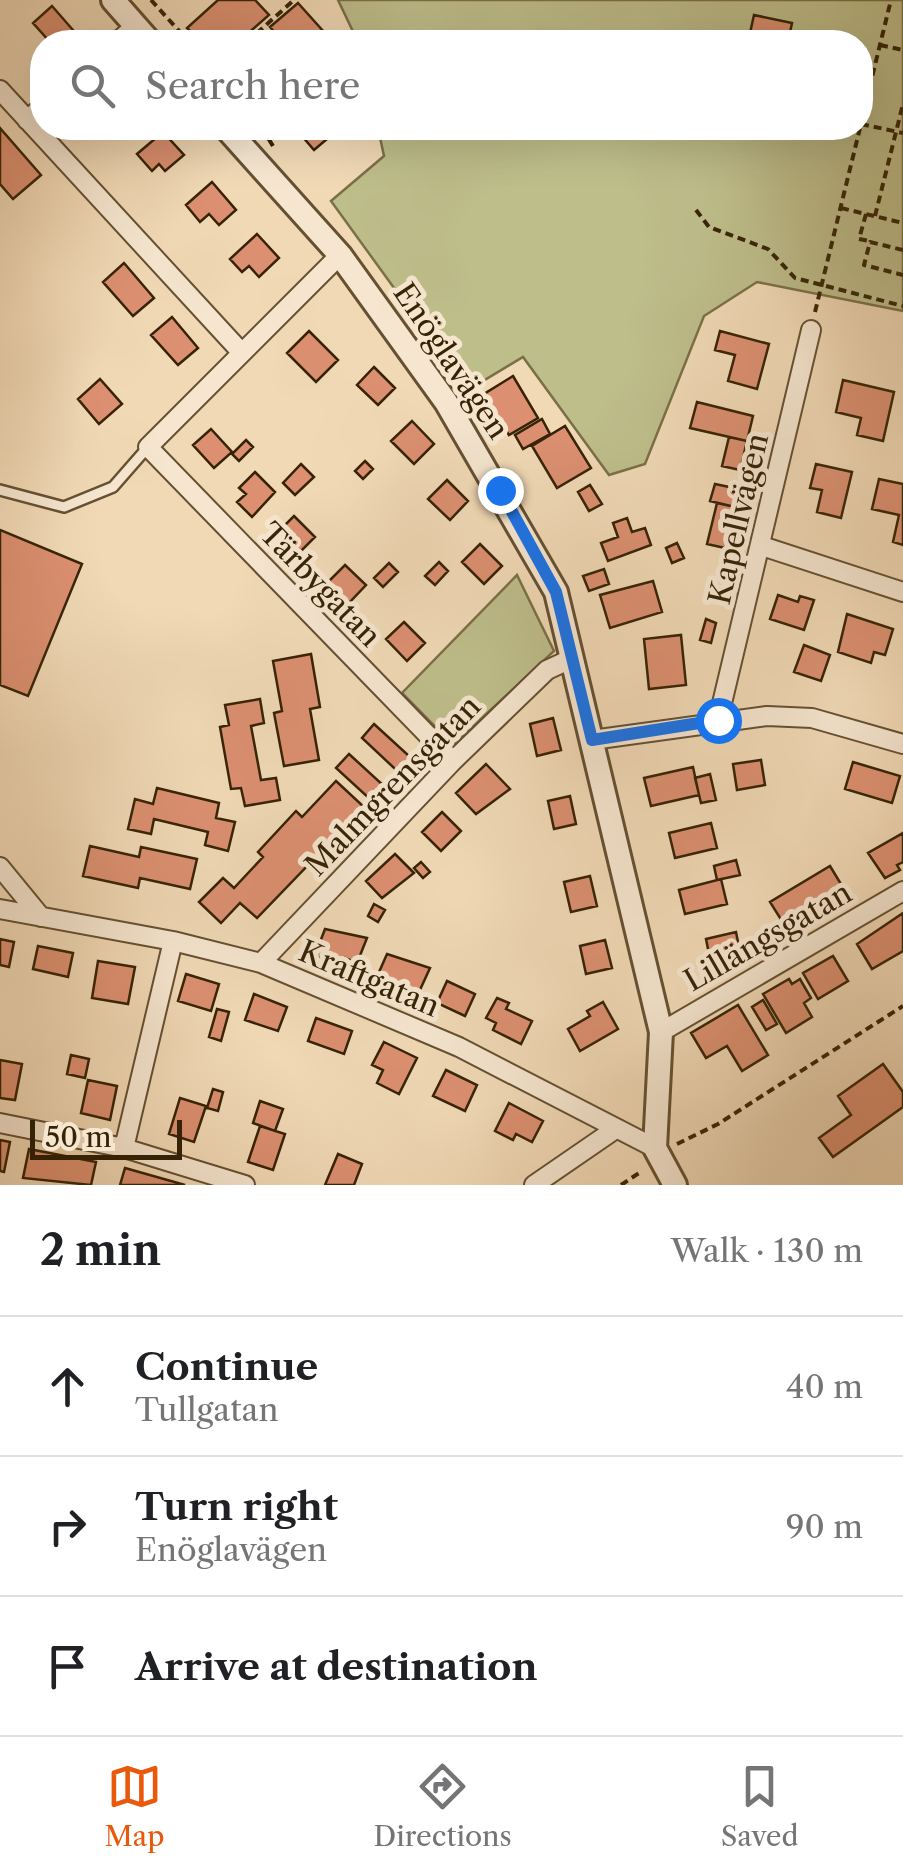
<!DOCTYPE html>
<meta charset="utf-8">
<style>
:root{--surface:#fff;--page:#f6f6f6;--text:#202124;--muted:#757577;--line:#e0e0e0;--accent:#ea580c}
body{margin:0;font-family:"Libre Caslon Text",serif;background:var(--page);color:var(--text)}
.scale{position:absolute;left:30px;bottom:25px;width:152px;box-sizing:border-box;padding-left:10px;border:5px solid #362306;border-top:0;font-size:28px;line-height:35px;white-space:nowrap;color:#362306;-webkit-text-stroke:8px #f6e6d0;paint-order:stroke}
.stop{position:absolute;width:30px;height:30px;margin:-22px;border:8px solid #1a73e8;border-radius:50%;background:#fff}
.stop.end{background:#1a73e8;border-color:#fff;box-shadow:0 2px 10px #0008}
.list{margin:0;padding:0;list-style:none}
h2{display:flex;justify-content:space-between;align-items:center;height:130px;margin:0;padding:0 40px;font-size:42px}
h2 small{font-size:32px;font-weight:400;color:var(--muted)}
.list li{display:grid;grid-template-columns:65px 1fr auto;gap:30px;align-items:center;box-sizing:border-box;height:140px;padding:0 40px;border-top:2px solid var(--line)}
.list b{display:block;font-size:38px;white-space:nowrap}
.list p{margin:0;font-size:32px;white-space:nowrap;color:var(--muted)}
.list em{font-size:32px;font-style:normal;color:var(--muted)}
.icon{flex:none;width:55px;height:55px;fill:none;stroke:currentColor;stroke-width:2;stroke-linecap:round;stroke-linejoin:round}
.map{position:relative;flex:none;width:903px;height:1185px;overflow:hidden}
.search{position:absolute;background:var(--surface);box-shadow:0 10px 40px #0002;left:30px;right:30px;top:30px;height:110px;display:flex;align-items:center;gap:25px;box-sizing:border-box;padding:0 35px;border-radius:40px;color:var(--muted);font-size:38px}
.sheet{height:550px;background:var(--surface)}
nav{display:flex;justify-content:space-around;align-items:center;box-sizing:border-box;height:140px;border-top:2px solid var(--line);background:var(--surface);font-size:28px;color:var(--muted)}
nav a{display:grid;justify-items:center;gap:5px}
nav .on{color:var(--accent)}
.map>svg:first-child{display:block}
.green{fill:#bebe8b;stroke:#7a7048;stroke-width:2.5}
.building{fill:#dc9071;stroke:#362306;stroke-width:2.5}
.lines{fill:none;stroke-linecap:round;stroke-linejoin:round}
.service-casing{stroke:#655032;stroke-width:14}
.minor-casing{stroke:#655032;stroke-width:22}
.tertiary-casing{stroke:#655032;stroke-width:28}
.path{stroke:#362306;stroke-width:4;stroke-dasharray:8 5;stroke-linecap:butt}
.service{stroke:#f6e6d0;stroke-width:9}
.minor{stroke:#f6e6d0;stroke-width:18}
.tertiary{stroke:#f6e6d0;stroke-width:22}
.route{stroke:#1a73e8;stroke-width:12}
.labels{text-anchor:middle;stroke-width:10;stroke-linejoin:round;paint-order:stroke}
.street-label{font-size:30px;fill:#362306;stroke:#f6e6d0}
</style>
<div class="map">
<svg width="903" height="1185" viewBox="0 0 903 1185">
<rect width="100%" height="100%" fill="#f1d9b6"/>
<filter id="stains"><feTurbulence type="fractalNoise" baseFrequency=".002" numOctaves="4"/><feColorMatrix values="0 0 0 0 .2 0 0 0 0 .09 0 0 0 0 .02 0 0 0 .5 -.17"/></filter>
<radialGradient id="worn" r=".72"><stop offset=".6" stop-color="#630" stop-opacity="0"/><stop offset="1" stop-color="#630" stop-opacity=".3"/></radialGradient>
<!-- green -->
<path class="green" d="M338,0H903V311L757,282L704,316L645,464L609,475L523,357L468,390L331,201L384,156L378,128H860V42H358Z
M517,575L554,651L453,745L402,693Z"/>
<!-- building -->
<path class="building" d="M218,0H255L269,15L238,42H201L187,28Z
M298,3L333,42H283L270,27Z
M52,6L73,30L59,42H50L33,23Z
M754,15L792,23L788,42H748Z
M0,128L41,175L13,199L0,184Z
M295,128H340L314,150Z
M163,132L184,155L165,171L159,164L152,171L137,154Z
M212,182L236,210L219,225L209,214L200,222L186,205Z
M257,234L279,258L259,277L249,266L242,272L230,259Z
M124,263L154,298L133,316L103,282Z
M172,317L198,348L178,365L151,335Z
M309,331L338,360L316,382L287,353Z
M720,331L769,344L757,389L728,381L735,355L715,350Z
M374,367L395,388L378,405L357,385Z
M513,376L538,418L509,435L484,394Z
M100,379L122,404L99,424L78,399Z
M843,380L894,392L883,441L857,435L861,418L836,412Z
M697,402L753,416L747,441L690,428Z
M542,419L550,434L523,449L515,435Z
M412,421L434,444L414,464L391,441Z
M565,426L591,468L557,488L532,446Z
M211,429L232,452L214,468L193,445Z
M729,437L747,441L740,470L722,466Z
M246,440L253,447L239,461L232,454Z
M365,461L373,469L363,479L355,471Z
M301,464L314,477L295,495L283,483Z
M816,464L852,472L841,518L817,512L822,490L810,488Z
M255,472L275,492L252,517L237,502L246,494L239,488Z
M879,479L903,484V545L893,542L899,515L872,509Z
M447,480L468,501L450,520L428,499Z
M715,484L739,489L735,507L710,501Z
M590,485L602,504L589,511L578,492Z
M717,503L744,509L734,550L707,544Z
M294,516L315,537L297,555L276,534Z
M627,518L632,532L645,528L651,545L608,561L601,543L618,537L613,523Z
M0,530L82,564L28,696L0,685Z
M677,543L684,558L672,563L666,548Z
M480,544L502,566L484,584L462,562Z
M439,562L448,571L435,585L425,576Z
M389,563L398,572L383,587L374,578Z
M345,565L366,585L348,604L327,583Z
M604,569L609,584L589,591L583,576Z
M653,581L662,612L610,628L600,595Z
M778,595L798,602L800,596L814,600L804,630L770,619Z
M847,614L893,629L885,655L874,652L871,663L838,652Z
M706,619L716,623L711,643L700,640Z
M404,622L425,643L407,661L386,639Z
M681,635L686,685L649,689L644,639Z
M804,645L830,655L821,681L794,672Z
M311,654L320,707L310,709L319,760L284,766L274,713L282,711L273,661Z
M260,699L264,723L251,726L261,780L276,778L280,800L245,806L241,788L231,789L220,727L229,725L225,705Z
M553,718L561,750L537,756L530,724Z
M374,724L421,767L408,781L362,738Z
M349,754L396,797L383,811L336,768Z
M761,760L765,785L737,790L733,764Z
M853,762L900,776L892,803L845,789Z
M486,764L510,789L476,814L456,793Z
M693,767L699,795L651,806L644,778Z
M710,774L716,800L701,803L695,778Z
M336,781L364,807L257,918L240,903L221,923L199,902L223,878L234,888L263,857L258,852L296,811L302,817Z
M157,788L219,803L216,818L235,822L228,851L205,845L208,832L154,819L151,834L128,829L135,799L153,804Z
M570,796L576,824L554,829L548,801Z
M442,812L461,831L441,851L422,832Z
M711,823L717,848L675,858L669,833Z
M903,833V862L897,865L900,870L885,878L868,853Z
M90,846L139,857L141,847L197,859L190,889L140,878L138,888L83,876Z
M395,854L414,873L382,898L366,881Z
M736,860L740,875L717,880L714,866Z
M421,862L430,872L423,878L414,868Z
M830,866L847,894L787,929L770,902Z
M590,876L597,906L571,912L564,882Z
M721,879L727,904L685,914L679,890Z
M374,904L385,910L378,922L368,916Z
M903,913V951L872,969L857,944Z
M325,929L367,938L357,963L345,958L342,965L315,955Z
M736,932L741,957L711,964L706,939Z
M0,939L14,942L9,967L0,965Z
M605,940L612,968L586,974L580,946Z
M38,946L73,953L68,977L33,969Z
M387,954L430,968L419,992L406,986L404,992L376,979Z
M833,956L848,981L818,999L803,973Z
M98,961L135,967L128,1004L92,998Z
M186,974L219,984L211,1011L178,1001Z
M789,979L792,984L800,979L811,998L804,1003L812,1017L786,1033L763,994Z
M447,981L475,994L465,1016L437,1003Z
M254,994L287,1007L278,1031L245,1020Z
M497,998L509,1003L506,1009L532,1021L521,1044L493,1030L496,1023L486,1018Z
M763,1000L777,1024L766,1030L752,1007Z
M603,1002L618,1029L580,1051L568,1029L590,1016L587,1011Z
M738,1005L768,1055L742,1071L727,1046L706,1058L691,1033Z
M217,1009L229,1012L221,1041L209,1037Z
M316,1018L352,1031L344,1054L308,1041Z
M384,1042L417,1058L399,1094L377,1083L383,1070L372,1065Z
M71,1055L89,1059L85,1078L67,1074Z
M0,1060L22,1064L15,1100L0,1098Z
M883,1064L903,1092V1107L833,1157L819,1138L851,1115L838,1096Z
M446,1070L477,1085L465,1111L433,1096Z
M88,1080L117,1086L110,1120L81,1113Z
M213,1089L223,1092L218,1111L207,1108Z
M180,1098L206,1106L194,1142L169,1134Z
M260,1101L283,1109L275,1131L253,1123Z
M509,1103L543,1121L532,1142L516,1134L513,1140L495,1131Z
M260,1126L285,1134L273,1170L248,1162Z
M0,1140L10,1142L4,1172L0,1171Z
M29,1149L96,1162L91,1185L23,1178Z
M338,1154L362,1164L354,1185H325Z
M125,1168L185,1185H120Z"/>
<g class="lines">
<defs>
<path id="service" d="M0,490L64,507L113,487L148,447"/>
<path id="minor" d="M117,42L136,26
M0,90L242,353
M27,120L42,107
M340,255L148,447L453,761
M762,546L903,592
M718,720L811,330
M592,740L767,716L812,718L903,744
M0,867L41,917
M0,909L173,941L261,963L459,1047L655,1148
M261,963L453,761L547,670L573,658
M661,1032L903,891
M0,1123L124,1148L245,1185
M124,1148L173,941
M534,1185L614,1130"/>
<path id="tertiary" d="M113,0L150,42
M226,128L340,255L446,402L556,592L661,1032L655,1148L675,1185"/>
</defs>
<!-- service casing -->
<use href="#service" class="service-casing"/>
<!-- minor casing -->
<use href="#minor" class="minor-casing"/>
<!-- tertiary casing -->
<use href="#tertiary" class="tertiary-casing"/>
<!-- path -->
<path class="path" d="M151,0L189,42
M247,42L294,0
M880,45L903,50
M861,124L903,133
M860,126L891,0
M262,128L273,146
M841,208L903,223
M696,210L709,227L768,249L795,278L903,306
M866,214L859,239L869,241
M875,216L903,104
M903,250L870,242L864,265L903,275
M815,312L860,128
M677,1144L718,1124L903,1006
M621,1185L642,1171"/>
<!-- service -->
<use href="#service" class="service"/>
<!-- minor -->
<use href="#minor" class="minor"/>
<!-- tertiary -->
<use href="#tertiary" class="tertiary"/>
</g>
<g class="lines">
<!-- route -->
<path class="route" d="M500,490L556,592L592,740L718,720"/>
</g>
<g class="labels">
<!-- street labels -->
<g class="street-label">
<text transform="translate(451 361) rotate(56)" y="10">Enöglavägen</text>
<text transform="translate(739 519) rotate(-77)" y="10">Kapellvägen</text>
<text transform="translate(320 585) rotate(46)" y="10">Tärbygatan</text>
<text transform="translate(393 786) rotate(-46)" y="10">Malmgrensgatan</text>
<text transform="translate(768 937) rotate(-30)" y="10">Lillängsgatan</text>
<text transform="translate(369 979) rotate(23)" y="10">Kraftgatan</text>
</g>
</g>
<rect width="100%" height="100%" filter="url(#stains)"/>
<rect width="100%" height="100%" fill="url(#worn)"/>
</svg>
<div class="scale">50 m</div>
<div class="stop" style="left:718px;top:720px"></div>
<div class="stop end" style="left:500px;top:490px"></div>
<div class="search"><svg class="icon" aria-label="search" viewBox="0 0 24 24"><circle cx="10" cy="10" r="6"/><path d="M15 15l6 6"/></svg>Search here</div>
</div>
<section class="sheet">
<h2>2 min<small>Walk · 130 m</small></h2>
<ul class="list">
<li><svg class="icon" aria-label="ahead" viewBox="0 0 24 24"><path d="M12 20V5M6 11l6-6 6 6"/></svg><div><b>Continue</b><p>Tullgatan</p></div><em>40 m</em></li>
<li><svg class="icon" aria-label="right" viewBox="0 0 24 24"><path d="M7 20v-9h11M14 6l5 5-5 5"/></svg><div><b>Turn right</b><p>Enöglavägen</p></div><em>90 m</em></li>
<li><svg class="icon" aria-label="arrive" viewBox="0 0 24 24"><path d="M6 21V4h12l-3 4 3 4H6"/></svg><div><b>Arrive at destination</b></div></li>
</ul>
</section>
<nav>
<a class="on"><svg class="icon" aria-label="map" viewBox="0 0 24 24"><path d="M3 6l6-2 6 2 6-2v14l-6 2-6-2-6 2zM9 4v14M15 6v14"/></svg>Map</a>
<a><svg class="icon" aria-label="directions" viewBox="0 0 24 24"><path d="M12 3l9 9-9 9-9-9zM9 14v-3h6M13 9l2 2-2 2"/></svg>Directions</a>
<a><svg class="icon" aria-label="saved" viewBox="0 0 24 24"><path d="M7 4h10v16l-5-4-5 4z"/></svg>Saved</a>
</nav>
